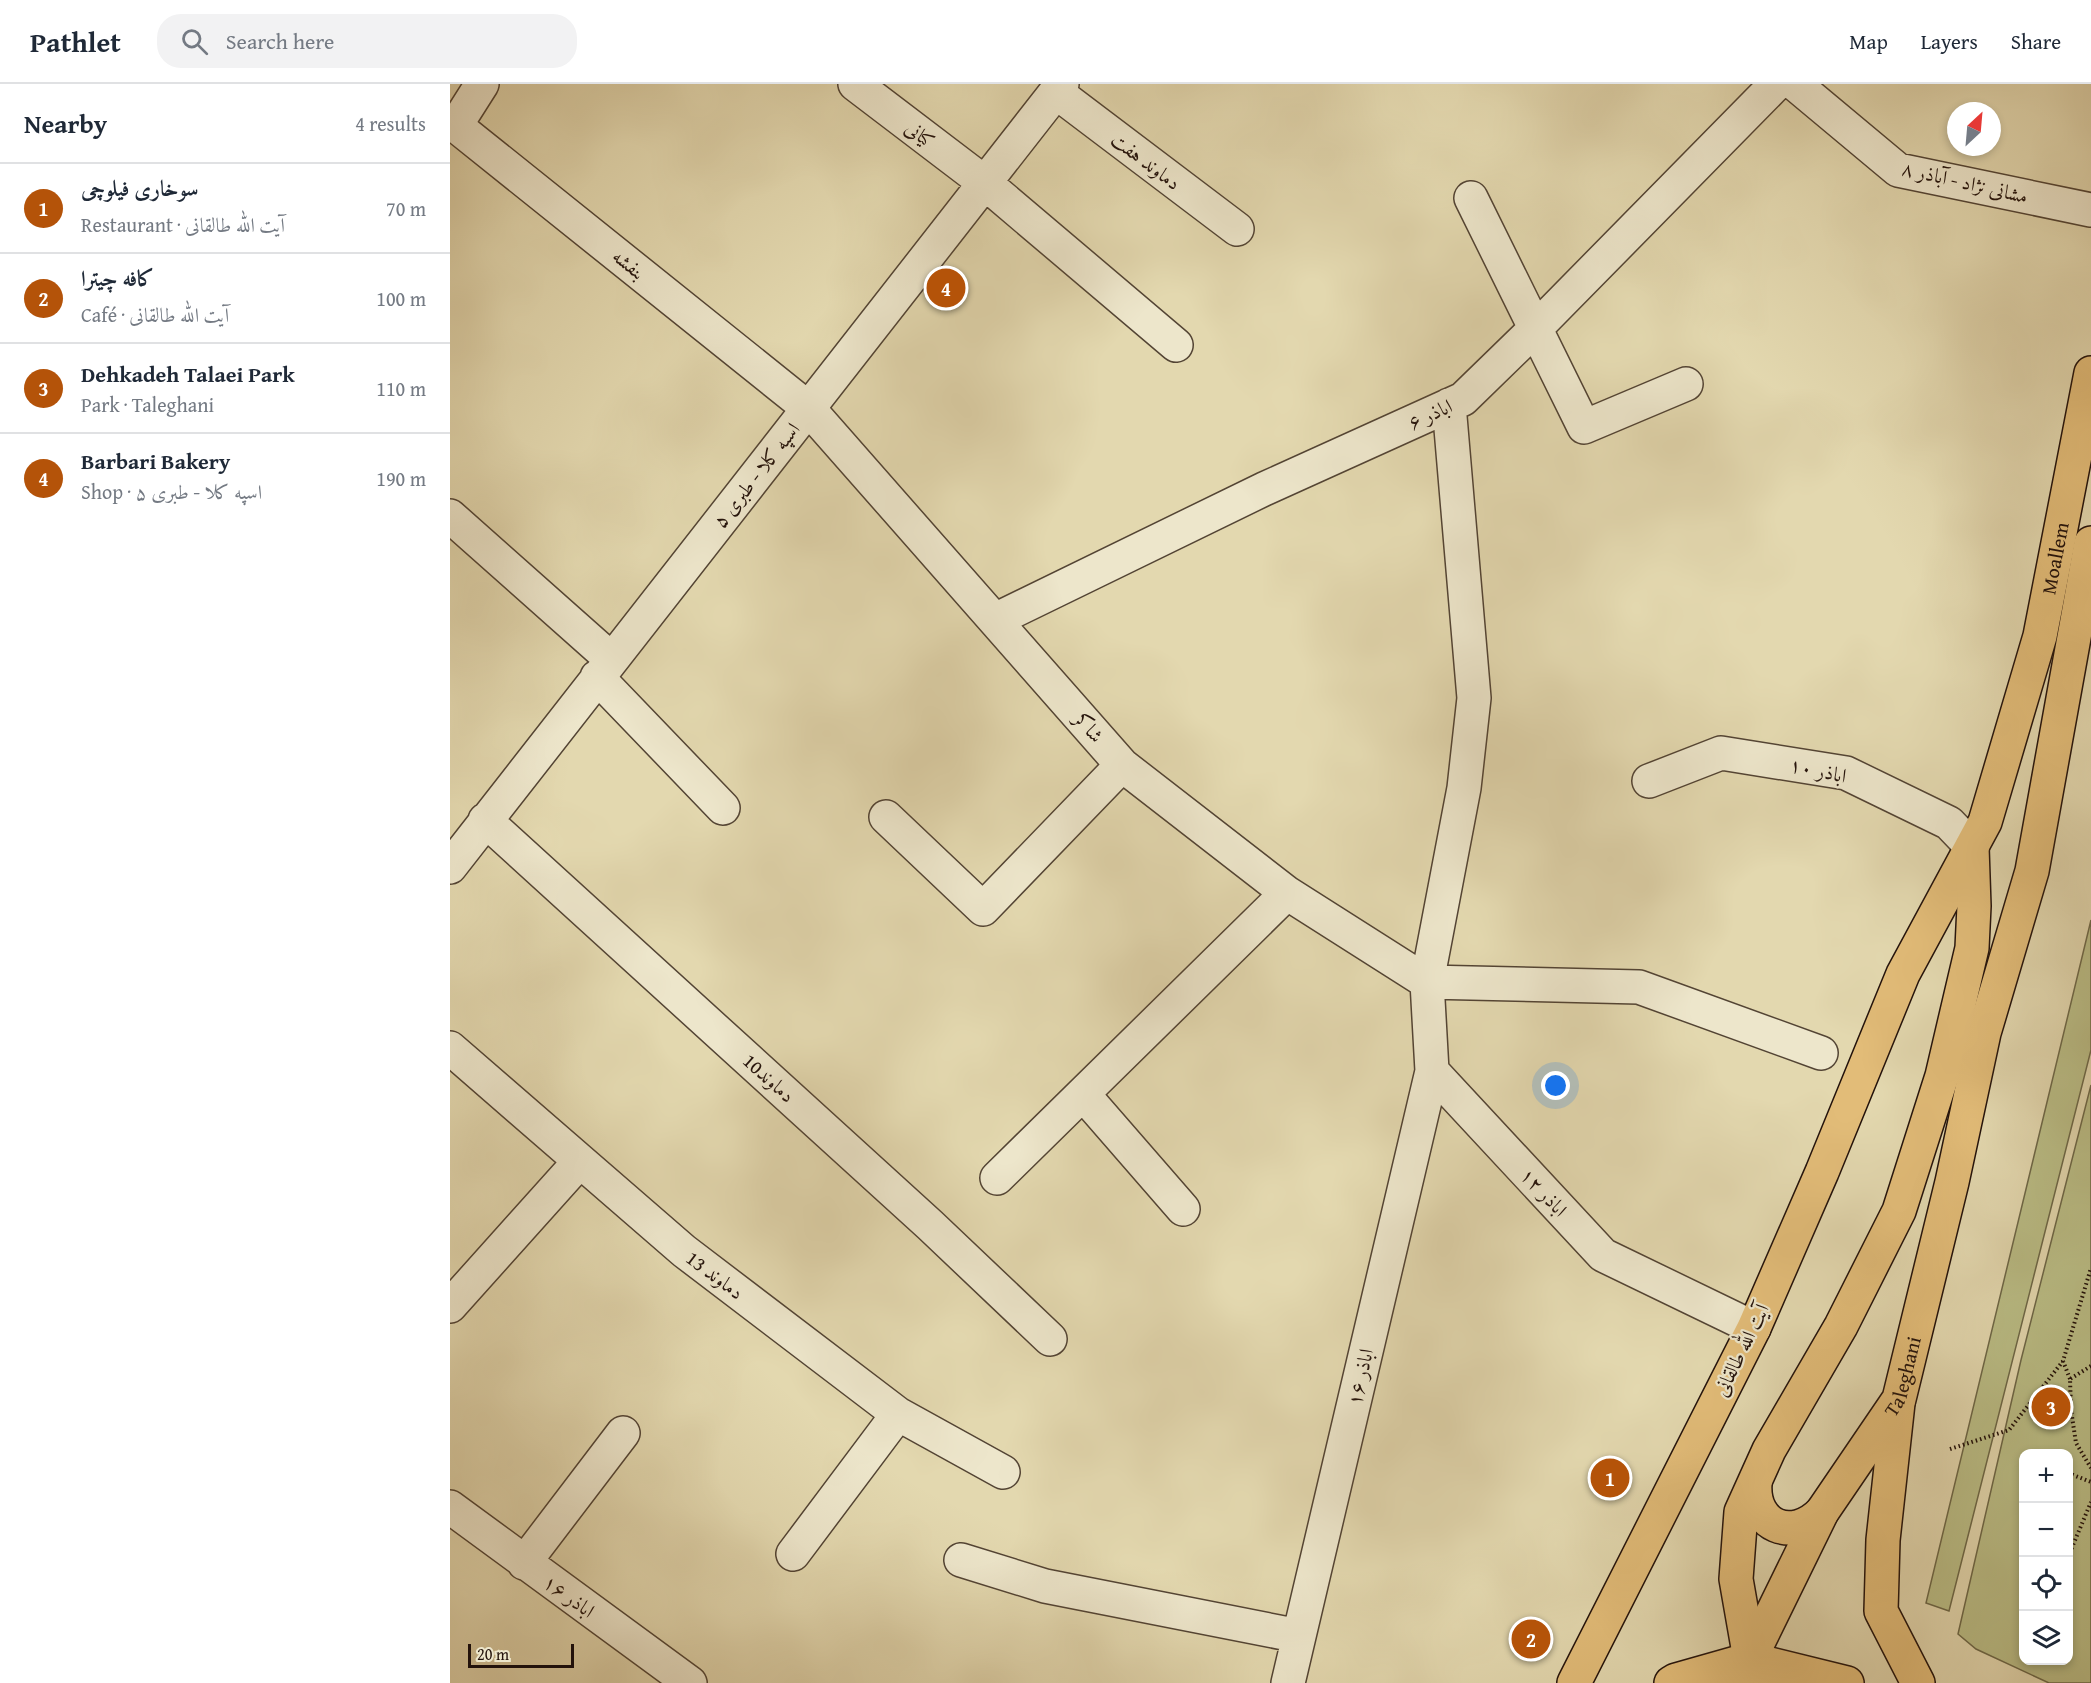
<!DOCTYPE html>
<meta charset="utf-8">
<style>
:root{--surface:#fff;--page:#f2f2f3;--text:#1f2937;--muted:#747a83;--line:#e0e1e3;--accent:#b45309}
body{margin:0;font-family:"Gentium Book Plus",Amiri,serif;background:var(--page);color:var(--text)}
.controls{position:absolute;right:18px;bottom:18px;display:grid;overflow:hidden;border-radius:12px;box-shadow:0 3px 9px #0003}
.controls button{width:54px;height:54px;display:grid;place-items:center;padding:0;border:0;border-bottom:2px solid var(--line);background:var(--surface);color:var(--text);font:30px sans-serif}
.compass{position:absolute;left:1497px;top:18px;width:54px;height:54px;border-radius:50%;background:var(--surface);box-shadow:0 3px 9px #0003;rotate:26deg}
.scale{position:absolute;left:18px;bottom:15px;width:106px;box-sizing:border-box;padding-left:6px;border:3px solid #23120b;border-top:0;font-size:16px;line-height:21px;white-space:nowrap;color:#23120b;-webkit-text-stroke:4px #ede6cb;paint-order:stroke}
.you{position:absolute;left:1106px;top:1002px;width:21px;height:21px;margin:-15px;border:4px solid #fff;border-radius:50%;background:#1a73e8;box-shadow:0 0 0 9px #1a73e833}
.badge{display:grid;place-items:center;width:39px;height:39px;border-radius:50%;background:var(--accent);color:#fff;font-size:20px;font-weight:700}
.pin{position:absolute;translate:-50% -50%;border:3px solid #fff;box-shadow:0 2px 6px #0006}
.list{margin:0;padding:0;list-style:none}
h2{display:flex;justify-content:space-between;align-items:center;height:78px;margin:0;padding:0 24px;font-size:26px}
h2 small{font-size:20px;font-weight:400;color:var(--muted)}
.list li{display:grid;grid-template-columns:39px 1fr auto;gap:18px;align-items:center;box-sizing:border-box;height:90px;padding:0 24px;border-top:2px solid var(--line)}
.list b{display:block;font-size:22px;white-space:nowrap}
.list p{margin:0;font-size:20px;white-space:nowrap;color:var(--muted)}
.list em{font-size:20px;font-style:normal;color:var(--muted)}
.icon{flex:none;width:33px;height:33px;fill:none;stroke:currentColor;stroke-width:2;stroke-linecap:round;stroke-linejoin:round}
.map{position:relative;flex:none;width:1641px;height:1599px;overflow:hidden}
header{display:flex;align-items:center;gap:36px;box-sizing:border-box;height:84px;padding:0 30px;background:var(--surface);border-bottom:2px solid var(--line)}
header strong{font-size:28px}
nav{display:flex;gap:33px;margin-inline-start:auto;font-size:21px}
.search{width:420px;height:54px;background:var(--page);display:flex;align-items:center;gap:15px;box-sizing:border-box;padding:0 21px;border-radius:24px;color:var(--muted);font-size:22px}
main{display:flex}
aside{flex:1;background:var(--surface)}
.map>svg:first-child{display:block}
.green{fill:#babd86;stroke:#6e6848;stroke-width:1.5;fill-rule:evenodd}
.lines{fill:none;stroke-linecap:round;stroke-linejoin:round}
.minor-casing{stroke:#534434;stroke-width:36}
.major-casing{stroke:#23120b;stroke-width:36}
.path{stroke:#23120b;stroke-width:4;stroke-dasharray:1.5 3;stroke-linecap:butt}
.minor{stroke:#ede6cb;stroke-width:33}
.major{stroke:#e2bc78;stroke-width:33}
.labels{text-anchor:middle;stroke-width:4.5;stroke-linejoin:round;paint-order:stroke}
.street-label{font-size:20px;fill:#23120b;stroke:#ede6cb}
</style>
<header>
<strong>Pathlet</strong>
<div class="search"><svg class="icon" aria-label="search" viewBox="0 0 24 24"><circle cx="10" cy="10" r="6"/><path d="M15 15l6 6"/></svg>Search here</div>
<nav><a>Map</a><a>Layers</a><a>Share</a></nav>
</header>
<main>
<aside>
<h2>Nearby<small>4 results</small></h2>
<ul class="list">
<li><span class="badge">1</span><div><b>سوخاری فیلوچی</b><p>Restaurant · آیت الله طالقانی</p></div><em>70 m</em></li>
<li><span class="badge">2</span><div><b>کافه چیترا</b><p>Café · آیت الله طالقانی</p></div><em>100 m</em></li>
<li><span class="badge">3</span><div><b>Dehkadeh Talaei Park</b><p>Park · Taleghani</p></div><em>110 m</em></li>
<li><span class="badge">4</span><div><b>Barbari Bakery</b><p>Shop · اسپه کلا - طبری ۵</p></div><em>190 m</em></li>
</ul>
</aside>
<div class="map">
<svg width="1641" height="1599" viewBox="0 0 1641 1599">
<rect width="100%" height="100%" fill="#e3d8af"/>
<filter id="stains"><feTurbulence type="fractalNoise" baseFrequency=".00333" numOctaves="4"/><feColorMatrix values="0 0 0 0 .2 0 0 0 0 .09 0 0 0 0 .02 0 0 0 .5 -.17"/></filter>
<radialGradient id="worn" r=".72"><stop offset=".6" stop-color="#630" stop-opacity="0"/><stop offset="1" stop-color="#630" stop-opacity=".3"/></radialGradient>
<!-- green -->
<path class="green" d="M1641,836V966L1499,1527L1476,1519Z
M1641,1001V1599H1599L1526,1565L1508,1550L1571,1276ZM1574,1370H1618V1576H1574Z"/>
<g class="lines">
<defs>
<path id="minor" d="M405,0L535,99L726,261
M1345,0L1448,86L1641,126
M606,8L787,145
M0,37L358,324L672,681L837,809L977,898
M6,41L32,0
M1021,114L1134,343L1236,300
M999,321L1024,614L1014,704L977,898L982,987L1153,1171L1304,1244
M0,432L161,575
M545,536L814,405L1013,315L1086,244L1326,0
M147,593L273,724
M1199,697L1271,669L1396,689L1499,739L1522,763
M436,733L533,825L672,681
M35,736L480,1141L600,1255
M0,783L612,0
M977,898L1189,903L1371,969
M0,964L234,1167L448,1330L553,1388
M633,1010L733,1125
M547,1094L837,809
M0,1222L130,1077
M0,1423L240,1599
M343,1470L448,1330
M511,1476L595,1502L849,1552
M74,1479L173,1349
M838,1599L982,987"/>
<g id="major">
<path d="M1448,1319L1433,1456L1431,1527L1468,1599"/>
<path d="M1305,1399C1302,1442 1342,1459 1372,1428"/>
<path id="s1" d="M1124,1599L1304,1244L1372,1088L1453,890L1535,738L1590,552L1641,289"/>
<path d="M1221,1599L1226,1596L1300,1575L1397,1599"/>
<path id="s2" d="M1284,1599L1300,1575L1372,1428L1449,1315L1502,1098L1534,949L1582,787L1641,459"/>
<path d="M1331,1599L1300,1575L1286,1495L1291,1428L1319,1366L1391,1242L1449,1127L1492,992L1522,864L1524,822L1522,763"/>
</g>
</defs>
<!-- minor casing -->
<use href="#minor" class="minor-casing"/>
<!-- major casing -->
<use href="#major" class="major-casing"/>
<!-- path -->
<path class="path" d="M1641,1282L1620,1295L1621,1326L1626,1359L1641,1384
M1620,1295L1613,1277L1641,1184
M1500,1365L1559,1346L1613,1277
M1618,1389L1641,1398
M1618,1473L1641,1418"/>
<!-- minor -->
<use href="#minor" class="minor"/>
<!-- major -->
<use href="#major" class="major"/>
</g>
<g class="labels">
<!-- street labels -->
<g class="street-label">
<text transform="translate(470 50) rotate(37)" y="7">کیانی</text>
<text transform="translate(696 77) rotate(37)" y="7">دماوند هفت</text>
<text transform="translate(1515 98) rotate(13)" y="7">مشانی نژاد - آباذر ۸</text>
<text transform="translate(179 180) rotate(39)" y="7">بنفشه</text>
<text transform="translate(980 330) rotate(-24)" y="7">اباذر ۶</text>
<text transform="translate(306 391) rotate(-52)" y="7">اسپه کلا - طبری ۵</text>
<text dy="7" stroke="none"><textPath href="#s1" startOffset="1228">Moallem</textPath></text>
<text transform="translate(639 643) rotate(49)" y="7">شاکر</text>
<text transform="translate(1368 686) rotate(12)" y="7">اباذر ۱۰</text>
<text transform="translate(319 994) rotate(42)" y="7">دماوند10</text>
<text transform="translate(1094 1108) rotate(47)" y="7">اباذر ۱۲</text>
<text transform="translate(265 1191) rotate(37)" y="7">دماوند 13</text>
<text transform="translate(1291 1266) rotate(-64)" y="7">آیت الله طالقانی</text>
<text dy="7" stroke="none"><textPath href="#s2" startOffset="352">Taleghani</textPath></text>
<text transform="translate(910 1293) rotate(-77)" y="7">اباذر ۱۶</text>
<text transform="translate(119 1512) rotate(36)" y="7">اباذر ۱۶</text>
</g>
</g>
<rect width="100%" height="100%" filter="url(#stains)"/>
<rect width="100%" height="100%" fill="url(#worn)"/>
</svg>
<div class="controls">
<button>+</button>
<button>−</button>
<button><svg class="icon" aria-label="locate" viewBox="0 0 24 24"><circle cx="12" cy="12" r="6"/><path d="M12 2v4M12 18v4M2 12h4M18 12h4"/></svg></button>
<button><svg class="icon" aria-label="layers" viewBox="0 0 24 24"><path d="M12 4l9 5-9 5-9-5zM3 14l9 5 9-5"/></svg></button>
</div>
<svg class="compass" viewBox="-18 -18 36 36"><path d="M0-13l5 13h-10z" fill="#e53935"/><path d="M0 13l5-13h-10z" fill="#747a83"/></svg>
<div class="scale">20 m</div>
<div class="you"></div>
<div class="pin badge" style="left:1160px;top:1394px">1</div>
<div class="pin badge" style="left:1081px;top:1555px">2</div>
<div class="pin badge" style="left:1601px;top:1323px">3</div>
<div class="pin badge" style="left:496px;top:204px">4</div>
</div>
</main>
